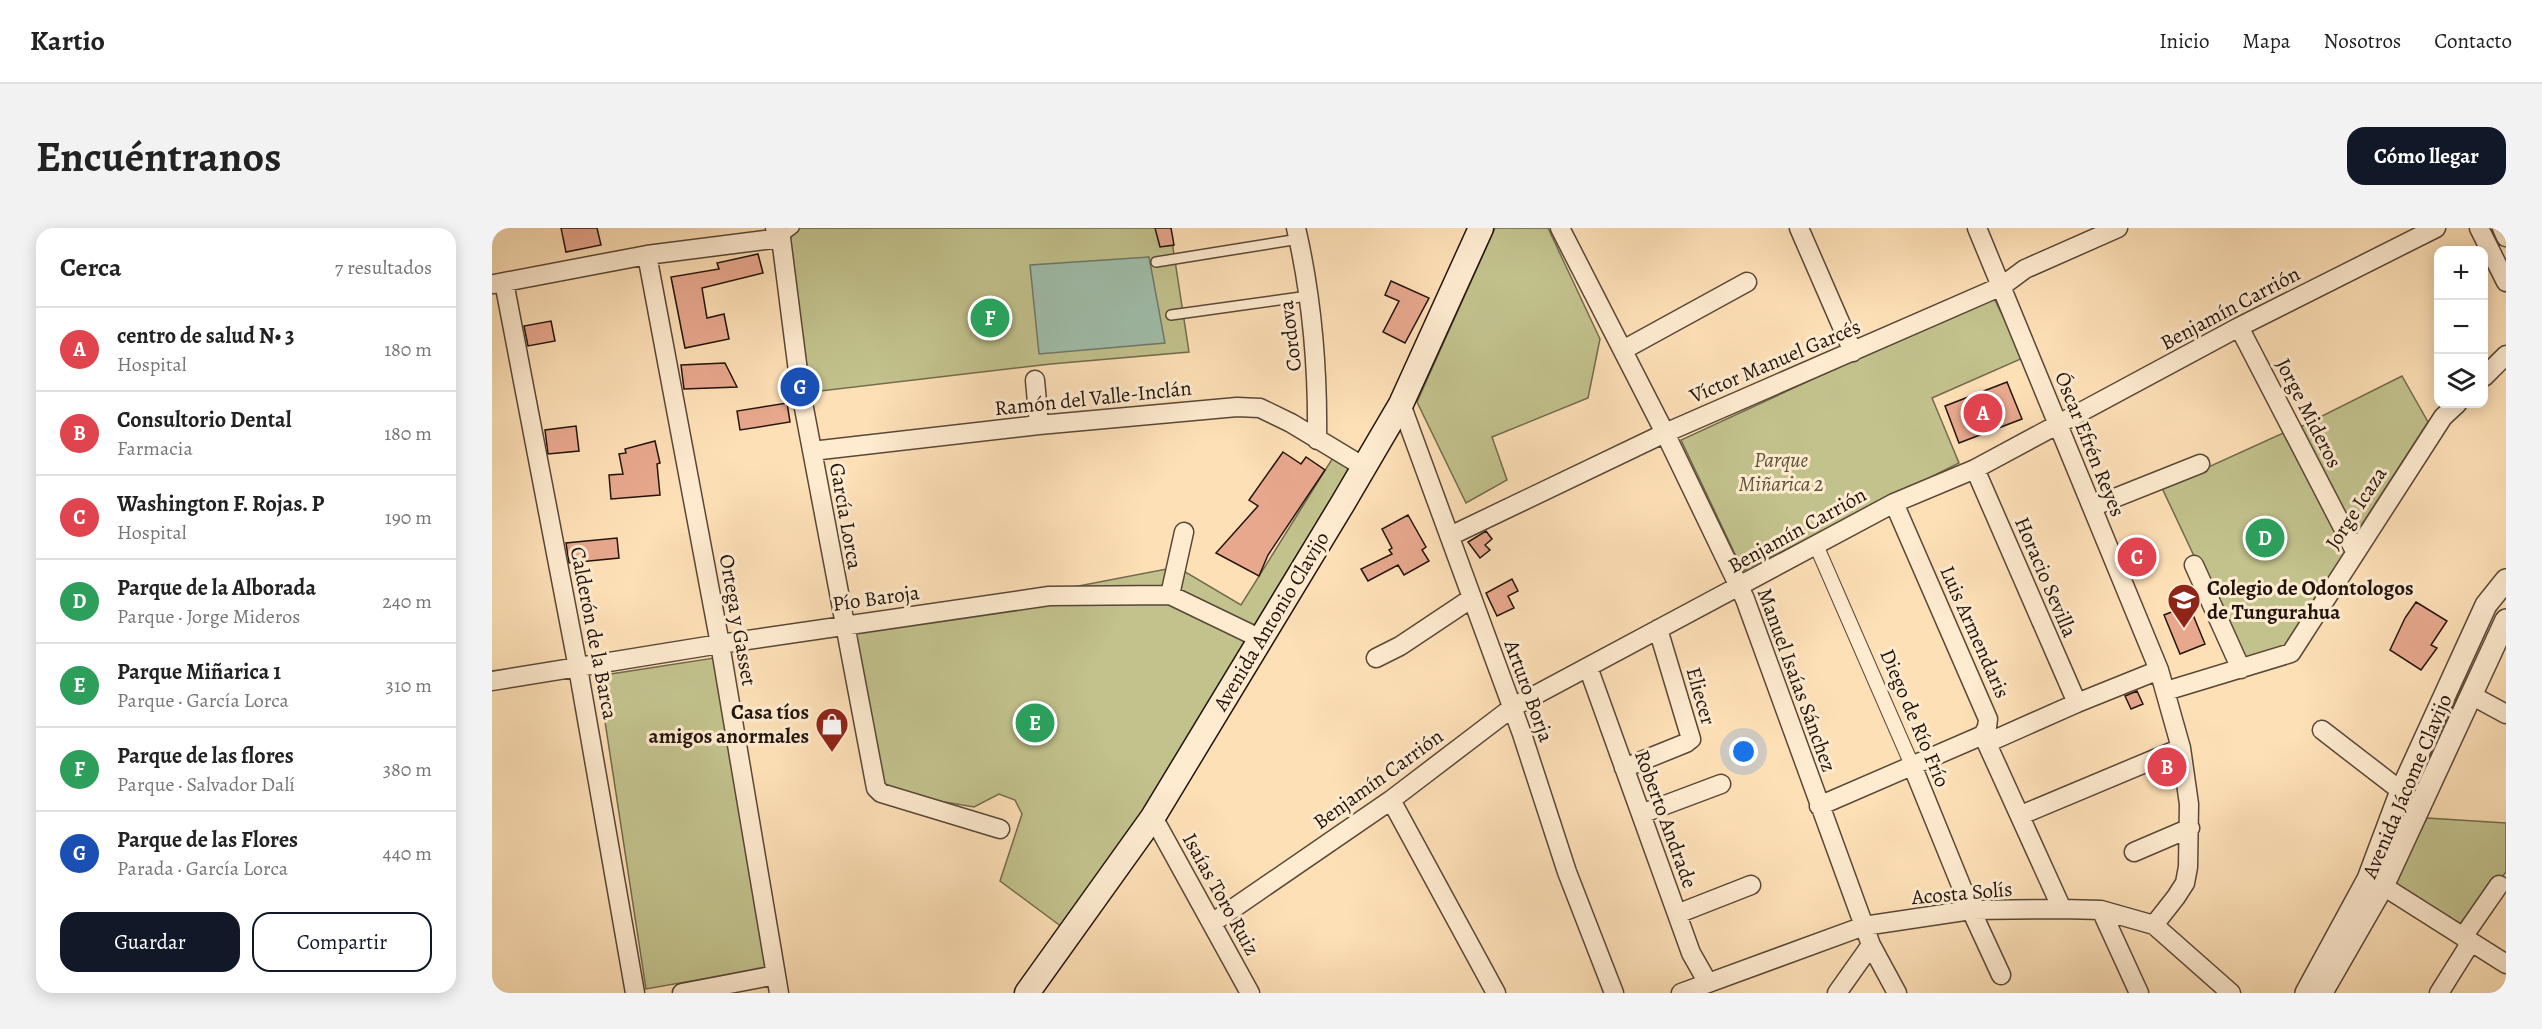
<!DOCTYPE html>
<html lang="es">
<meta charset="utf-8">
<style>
:root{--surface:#fff;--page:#f2f2f2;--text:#222;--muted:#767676;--line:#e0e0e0;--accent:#111827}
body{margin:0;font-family:Alegreya,serif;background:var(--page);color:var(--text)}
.controls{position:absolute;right:18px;top:18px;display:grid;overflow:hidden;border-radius:12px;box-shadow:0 3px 15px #0003}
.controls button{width:54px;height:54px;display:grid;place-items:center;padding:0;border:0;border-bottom:2px solid var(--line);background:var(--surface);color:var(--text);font:30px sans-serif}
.you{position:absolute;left:1252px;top:524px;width:21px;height:21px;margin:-15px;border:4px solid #fff;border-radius:50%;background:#1a73e8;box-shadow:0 0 0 9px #1a73e833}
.badge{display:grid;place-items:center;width:39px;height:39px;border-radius:50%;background:var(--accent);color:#fff;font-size:20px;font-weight:700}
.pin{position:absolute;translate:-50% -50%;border:3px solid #fff;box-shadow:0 2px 6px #0006}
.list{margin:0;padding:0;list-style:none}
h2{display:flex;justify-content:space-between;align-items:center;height:78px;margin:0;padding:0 24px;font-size:26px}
h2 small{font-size:20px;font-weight:400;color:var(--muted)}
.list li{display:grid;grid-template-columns:39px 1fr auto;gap:18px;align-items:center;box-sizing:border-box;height:84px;padding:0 24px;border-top:2px solid var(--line)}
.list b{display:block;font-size:22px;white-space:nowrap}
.list p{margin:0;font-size:20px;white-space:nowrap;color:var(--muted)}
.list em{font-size:20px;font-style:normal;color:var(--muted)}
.actions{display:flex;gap:12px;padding:18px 24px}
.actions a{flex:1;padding:14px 0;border:2px solid var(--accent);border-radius:18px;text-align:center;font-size:21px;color:var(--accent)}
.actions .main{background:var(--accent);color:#fff}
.icon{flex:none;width:33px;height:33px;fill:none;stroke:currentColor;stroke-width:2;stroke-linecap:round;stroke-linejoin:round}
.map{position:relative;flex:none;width:2014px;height:765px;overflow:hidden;border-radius:18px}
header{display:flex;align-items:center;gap:36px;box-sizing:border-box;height:84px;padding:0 30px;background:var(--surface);border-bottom:2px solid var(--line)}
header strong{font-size:28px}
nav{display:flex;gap:33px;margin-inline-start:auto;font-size:21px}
.intro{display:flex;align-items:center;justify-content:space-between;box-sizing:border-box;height:144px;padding:0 36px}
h1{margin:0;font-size:42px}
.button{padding:15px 27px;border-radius:18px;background:var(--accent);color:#fff;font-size:21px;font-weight:700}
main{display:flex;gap:36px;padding:0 36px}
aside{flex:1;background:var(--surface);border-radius:18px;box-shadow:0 3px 15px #0003}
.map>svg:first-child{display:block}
.green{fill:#c2c28d;stroke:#726b4d;stroke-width:1.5}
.water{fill:#a0bdaa;stroke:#6e796b;stroke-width:1.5}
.building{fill:#e8a88e;stroke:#22140d;stroke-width:1.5}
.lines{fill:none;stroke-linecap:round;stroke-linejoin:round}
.service-casing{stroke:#594738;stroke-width:12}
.pedestrian-casing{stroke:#594738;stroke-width:16}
.minor-casing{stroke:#594738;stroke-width:21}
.tertiary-casing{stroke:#594738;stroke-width:24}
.secondary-casing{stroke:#22140d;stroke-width:27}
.service{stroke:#feebd0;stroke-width:9}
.pedestrian{stroke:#feebd0;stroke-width:14}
.minor{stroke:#feebd0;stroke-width:18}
.tertiary{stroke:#feebd0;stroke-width:21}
.secondary{stroke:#feebd0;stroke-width:24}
.labels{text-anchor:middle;stroke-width:6;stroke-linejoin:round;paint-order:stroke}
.street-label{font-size:21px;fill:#22140d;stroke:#feebd0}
.park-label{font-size:21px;font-style:italic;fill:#5a513a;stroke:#feebd0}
.poi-label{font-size:21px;font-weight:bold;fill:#22140d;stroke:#feebd0;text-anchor:start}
</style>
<header>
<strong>Kartio</strong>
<nav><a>Inicio</a><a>Mapa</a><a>Nosotros</a><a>Contacto</a></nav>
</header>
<div class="intro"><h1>Encuéntranos</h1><a class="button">Cómo llegar</a></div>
<main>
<aside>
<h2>Cerca<small>7 resultados</small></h2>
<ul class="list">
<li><span class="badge" style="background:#e0444e">A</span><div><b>centro de salud N• 3</b><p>Hospital</p></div><em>180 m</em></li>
<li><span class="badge" style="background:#e0444e">B</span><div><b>Consultorio Dental</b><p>Farmacia</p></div><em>180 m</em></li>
<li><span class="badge" style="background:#e0444e">C</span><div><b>Washington F. Rojas. P</b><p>Hospital</p></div><em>190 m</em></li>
<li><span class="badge" style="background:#2e9e5b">D</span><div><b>Parque de la Alborada</b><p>Parque · Jorge Mideros</p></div><em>240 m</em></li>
<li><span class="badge" style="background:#2e9e5b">E</span><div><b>Parque Miñarica 1</b><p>Parque · García Lorca</p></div><em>310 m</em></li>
<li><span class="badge" style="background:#2e9e5b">F</span><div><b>Parque de las flores</b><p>Parque · Salvador Dalí</p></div><em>380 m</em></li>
<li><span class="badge" style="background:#1a4fb4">G</span><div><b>Parque de las Flores</b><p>Parada · García Lorca</p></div><em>440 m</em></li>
</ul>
<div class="actions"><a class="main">Guardar</a><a>Compartir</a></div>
</aside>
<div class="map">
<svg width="2014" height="765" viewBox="0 0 2014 765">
<rect width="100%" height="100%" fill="#fee0b7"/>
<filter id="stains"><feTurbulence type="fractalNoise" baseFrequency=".00333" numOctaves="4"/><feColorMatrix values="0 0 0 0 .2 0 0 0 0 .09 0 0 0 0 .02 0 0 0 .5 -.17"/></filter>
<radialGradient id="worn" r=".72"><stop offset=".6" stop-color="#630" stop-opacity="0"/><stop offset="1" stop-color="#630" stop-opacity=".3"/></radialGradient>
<!-- green -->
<path class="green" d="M287,0H678L697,124L559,136L320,164Z
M1003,0H1056L1108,111L1096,170L1000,209L1015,252L974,275L925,174Z
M1501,68L1531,130L1440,170L1467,235L1251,343L1189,212Z
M1910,148L1936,194L1863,307L1808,199Z
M1800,201L1857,322L1794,420L1752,434L1670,260Z
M842,228L865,241L725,477L574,702L508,653L530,586L523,572L507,566L482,579L388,563L358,402L685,339L749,377Z
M222,430L274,740L154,761L106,448Z
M1935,590L2014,595V644L1972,698L1901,657Z"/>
<!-- water -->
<path class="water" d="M657,29L673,115L547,126L538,37Z"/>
<!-- building -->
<path class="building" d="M69,0H105L109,17L74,24Z
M663,0H679L682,17L668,19Z
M266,26L271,45L210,60L215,90L232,86L237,111L193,120L179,49L227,41L225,35Z
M899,53L937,70L913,115L891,104L907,73L893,67Z
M59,93L63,113L36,118L32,98Z
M233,135L245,159L192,161L189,137Z
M1515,154L1530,191L1467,215L1453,178Z
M295,175L298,194L248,202L245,183Z
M84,198L87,223L56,226L53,202Z
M163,213L168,235L165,236L168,267L119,271L117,247L131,246L127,226L134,225L133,221Z
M791,224L809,236L814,229L833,242L776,327L767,348L724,325L766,278L757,272Z
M916,287L934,319L930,322L937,333L912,347L906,337L876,353L869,341L900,326L897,322L900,320L890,301Z
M994,303L1000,311L993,317L998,322L988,330L976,314Z
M125,310L127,330L77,335L74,315Z
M1650,319L1657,333L1640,340L1634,326Z
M1020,351L1026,363L1016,368L1022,380L1005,388L994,365Z
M1924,374L1955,393L1939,417L1945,420L1929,442L1898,422L1913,390Z
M1697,377L1713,416L1688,426L1672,387Z
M1645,463L1651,476L1639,481L1633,468Z"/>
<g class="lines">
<defs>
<path id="service" d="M289,10L302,0
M664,34L807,11
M679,87L816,68"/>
<path id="pedestrian" d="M1324,317L1420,537"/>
<path id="minor" d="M283,0L289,10L308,159L384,560L389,565L508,601
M804,0C820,69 826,141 825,212
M1068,0L1173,205L1253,371L1379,717L1405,765
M1307,0L1361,124
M1485,0L1667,442L1689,520L1697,576L1696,639L1693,655L1684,669L1662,697
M1987,0L2014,54
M2010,0L2014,9
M155,27L228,416L287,765
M12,54L86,440L143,765
M2,56L155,27L289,10
M1747,99L1863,323
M1131,122L1255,54
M1992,149L2014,127
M543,152L547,197
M909,176L1030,506L1075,644L1122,765
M320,223L547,197L745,179L768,180L799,195L872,239
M1483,241L1585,475
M1402,275L1496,491L1495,499L1491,507L1570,681
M1600,279L1708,236
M958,308L1173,205L1510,58L1533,41L1626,0
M1702,337L1749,441
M678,367L692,304
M884,430L908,418L980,370
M1096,439L1199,725L1216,755
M0,453L228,416L557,368L678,367L767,410
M1674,463L1799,425L1951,189L1965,176
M1979,467L2014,486
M1830,502L1909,563
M1495,515L1585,475L1667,442
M1420,537L1479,682L1509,747
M1132,540L1194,515L1199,511L1166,401
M899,572L1004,765
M1327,578L1491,507
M1149,586L1229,556
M1529,587L1689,520
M661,589L758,765
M1642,624L1698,600
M1880,653L1891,658L2014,736
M1609,682L1647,765
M1185,686L1259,657
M720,695L899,572L1021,479L1402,275L1483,241L1747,99L1944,0
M1971,709L2007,657
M190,765L284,747
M1189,765L1372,698L1479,682L1570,681L1609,682L1662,697L1739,765
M1345,765L1379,717
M1947,765L1979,714"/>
<path id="tertiary" d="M1833,759L1891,658L2014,392
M1814,765L1876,651L1909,563L1994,377L2014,352"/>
<path id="secondary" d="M535,765L661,589L851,275L909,176L989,0"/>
</defs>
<!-- service casing -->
<use href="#service" class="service-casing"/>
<!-- pedestrian casing -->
<use href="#pedestrian" class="pedestrian-casing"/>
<!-- minor casing -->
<use href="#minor" class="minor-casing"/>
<!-- tertiary casing -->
<use href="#tertiary" class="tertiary-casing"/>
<!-- secondary casing -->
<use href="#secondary" class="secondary-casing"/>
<!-- service -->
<use href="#service" class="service"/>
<!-- pedestrian -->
<use href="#pedestrian" class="pedestrian"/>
<!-- minor -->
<use href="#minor" class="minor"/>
<!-- tertiary -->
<use href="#tertiary" class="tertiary"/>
<!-- secondary -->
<use href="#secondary" class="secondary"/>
</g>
<!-- icons -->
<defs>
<symbol id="university-pin" viewBox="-11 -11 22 30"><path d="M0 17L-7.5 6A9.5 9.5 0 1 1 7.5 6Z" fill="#8f2418" stroke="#feebd0"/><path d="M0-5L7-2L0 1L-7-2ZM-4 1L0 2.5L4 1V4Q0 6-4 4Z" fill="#fff"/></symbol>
<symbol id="shop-pin" viewBox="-11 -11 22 30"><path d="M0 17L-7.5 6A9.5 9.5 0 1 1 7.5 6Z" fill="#8f2418" stroke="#feebd0"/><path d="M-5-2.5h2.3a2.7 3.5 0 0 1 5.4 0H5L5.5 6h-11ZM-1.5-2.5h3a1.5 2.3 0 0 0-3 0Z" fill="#fff"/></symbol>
</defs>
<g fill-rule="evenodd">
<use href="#university-pin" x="1673" y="353" width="38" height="52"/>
<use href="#shop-pin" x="321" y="477" width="38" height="52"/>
</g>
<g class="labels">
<!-- street labels -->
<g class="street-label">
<text transform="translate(1738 80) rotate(-28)" y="7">Benjamín Carrión</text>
<text transform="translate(798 108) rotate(-97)" y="7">Cordova</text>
<text transform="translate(1283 133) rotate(-23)" y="7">Víctor Manuel Garcés</text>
<text transform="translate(601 170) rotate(-6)" y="7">Ramón del Valle-Inclán</text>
<text transform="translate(1817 185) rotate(63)" y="7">Jorge Mideros</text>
<text transform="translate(1598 216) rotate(68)" y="7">Óscar Efrén Reyes</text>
<text transform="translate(1864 280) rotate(-57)" y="7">Jorge Icaza</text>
<text transform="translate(354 288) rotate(80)" y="7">García Lorca</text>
<text transform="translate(1305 302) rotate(-29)" y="7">Benjamín Carrión</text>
<text transform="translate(1554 349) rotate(67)" y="7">Horacio Sevilla</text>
<text transform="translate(384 370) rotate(-8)" y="7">Pío Baroja</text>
<text transform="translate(246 392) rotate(80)" y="7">Ortega y Gasset</text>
<text transform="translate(779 393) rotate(-59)" y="7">Avenida Antonio Clavijo</text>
<text transform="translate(1483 404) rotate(66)" y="7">Luis Armendaris</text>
<text transform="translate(102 405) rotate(79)" y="7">Calderón de la Barca</text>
<text transform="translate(1305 452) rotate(70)" y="7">Manuel Isaías Sánchez</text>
<text transform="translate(1037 463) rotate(70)" y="7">Arturo Borja</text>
<text transform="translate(1209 468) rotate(74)" y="7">Eliecer</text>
<text transform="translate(1423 490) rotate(67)" y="7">Diego de Río Frío</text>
<text transform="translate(886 551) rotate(-36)" y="7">Benjamín Carrión</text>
<text transform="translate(1915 558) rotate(-67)" y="7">Avenida Jácome Clavijo</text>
<text transform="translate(1174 591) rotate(70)" y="7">Roberto Andrade</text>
<text transform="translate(1470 665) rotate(-5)" y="7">Acosta Solís</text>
<text transform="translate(729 666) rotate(61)" y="7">Isaías Toro Ruiz</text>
</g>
<!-- park labels -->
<g class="park-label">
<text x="1289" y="239">Parque<tspan x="1289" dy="24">Miñarica 2</tspan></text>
</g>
<!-- poi labels -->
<g class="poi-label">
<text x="1715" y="367">Colegio de Odontologos<tspan x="1715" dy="24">de Tungurahua</tspan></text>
<text x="317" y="491" text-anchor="end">Casa tíos<tspan x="317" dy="24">amigos anormales</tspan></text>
</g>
</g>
<rect width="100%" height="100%" filter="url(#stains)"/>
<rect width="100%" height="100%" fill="url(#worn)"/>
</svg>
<div class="controls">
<button>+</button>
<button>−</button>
<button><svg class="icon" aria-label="layers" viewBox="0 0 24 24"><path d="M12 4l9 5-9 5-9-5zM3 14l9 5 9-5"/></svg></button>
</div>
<div class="you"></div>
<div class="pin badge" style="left:1491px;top:185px;background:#e0444e">A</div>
<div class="pin badge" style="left:1675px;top:539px;background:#e0444e">B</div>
<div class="pin badge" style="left:1645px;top:329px;background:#e0444e">C</div>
<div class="pin badge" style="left:1773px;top:310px;background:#2e9e5b">D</div>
<div class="pin badge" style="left:543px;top:495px;background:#2e9e5b">E</div>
<div class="pin badge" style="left:498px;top:90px;background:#2e9e5b">F</div>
<div class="pin badge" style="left:308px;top:159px;background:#1a4fb4">G</div>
</div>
</main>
